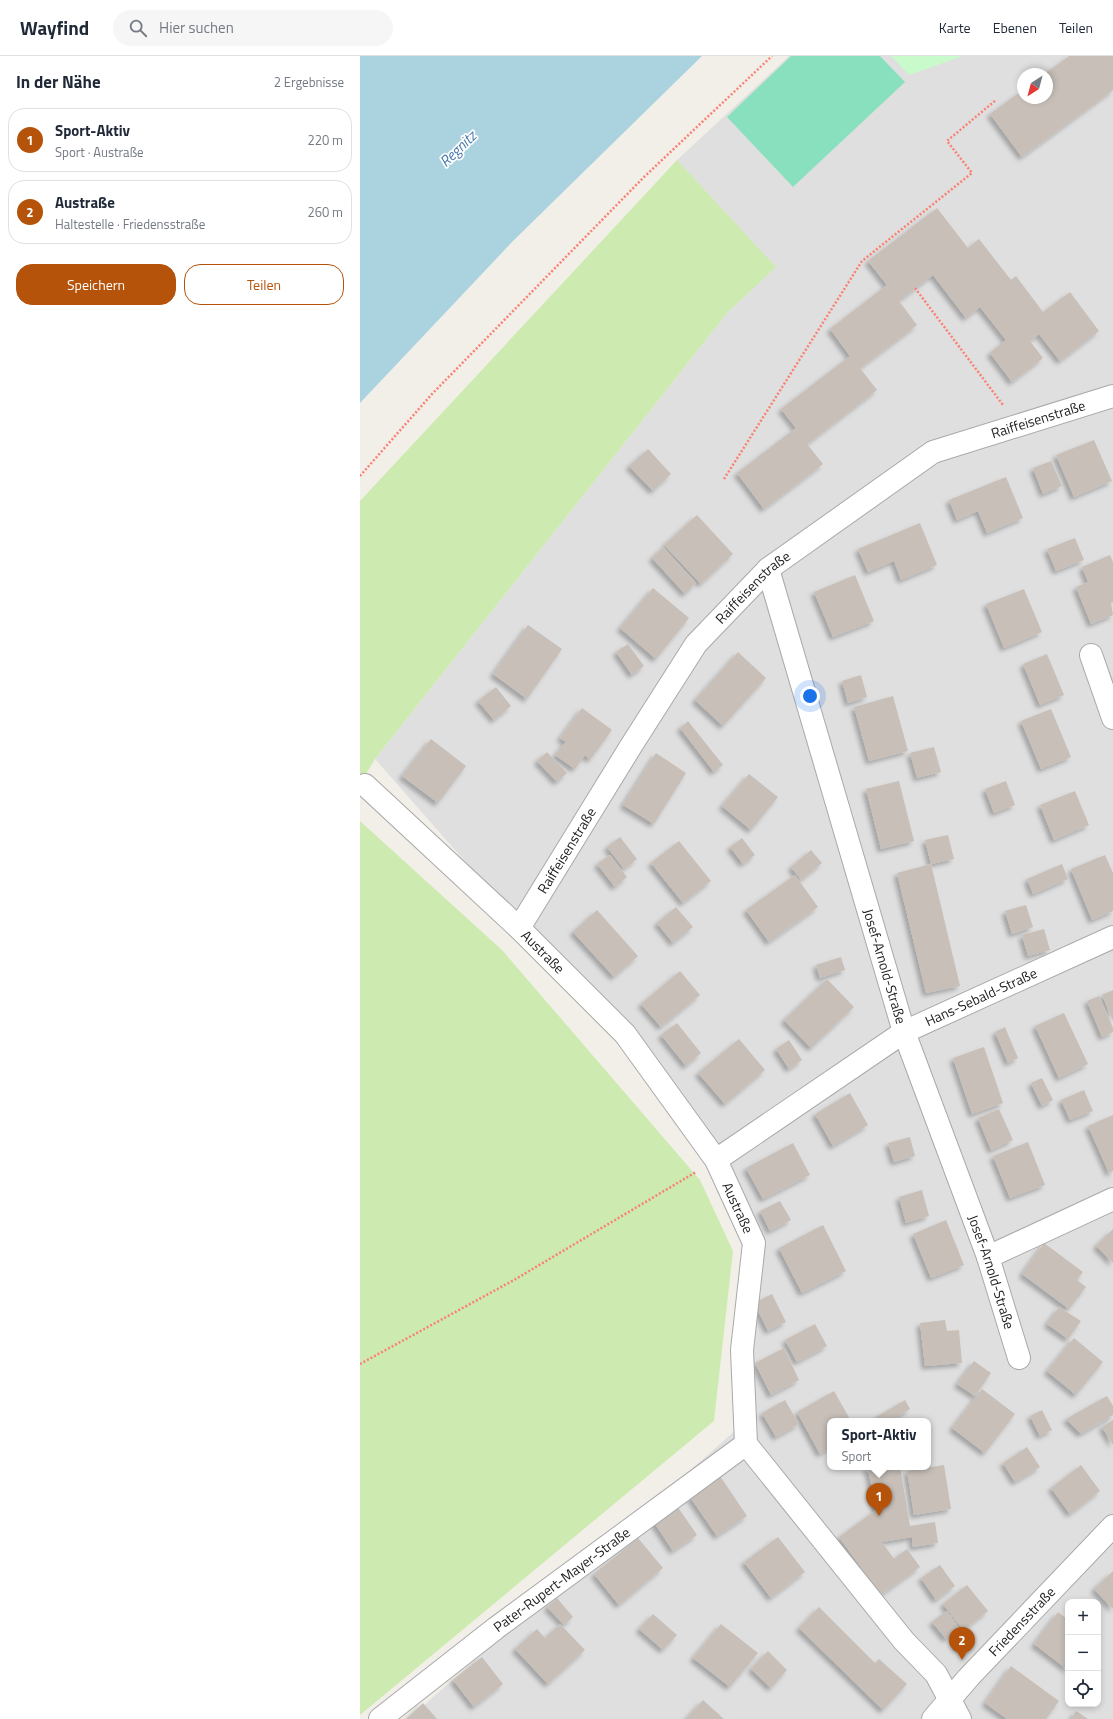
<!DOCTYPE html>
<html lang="de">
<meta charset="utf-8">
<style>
:root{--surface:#fff;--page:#f6f6f7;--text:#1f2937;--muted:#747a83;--line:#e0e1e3;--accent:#b45309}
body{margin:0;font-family:"Titillium Web",sans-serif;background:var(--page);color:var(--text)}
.controls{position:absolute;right:12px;bottom:12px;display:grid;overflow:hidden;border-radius:8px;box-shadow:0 2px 6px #0003}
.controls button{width:36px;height:36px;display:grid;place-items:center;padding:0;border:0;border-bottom:1px solid var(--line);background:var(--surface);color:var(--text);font:20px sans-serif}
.compass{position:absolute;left:657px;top:12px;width:36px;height:36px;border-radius:50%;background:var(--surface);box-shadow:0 2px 6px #0003;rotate:216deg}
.you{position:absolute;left:450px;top:640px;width:14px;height:14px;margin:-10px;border:3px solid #fff;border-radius:50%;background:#1a73e8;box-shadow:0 0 0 6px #1a73e833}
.badge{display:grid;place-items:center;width:26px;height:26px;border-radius:50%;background:var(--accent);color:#fff;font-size:13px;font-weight:700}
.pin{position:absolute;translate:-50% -33px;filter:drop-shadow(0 1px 2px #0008)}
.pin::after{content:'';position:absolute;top:21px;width:14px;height:12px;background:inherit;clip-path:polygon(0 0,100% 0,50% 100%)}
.popup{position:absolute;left:467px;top:1362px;width:104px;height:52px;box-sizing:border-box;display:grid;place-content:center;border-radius:8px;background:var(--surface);filter:drop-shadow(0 1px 3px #0005);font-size:13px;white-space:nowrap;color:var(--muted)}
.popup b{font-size:15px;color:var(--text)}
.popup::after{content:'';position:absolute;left:50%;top:100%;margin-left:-8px;border:8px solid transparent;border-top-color:var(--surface)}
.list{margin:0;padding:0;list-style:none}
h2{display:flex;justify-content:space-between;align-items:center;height:52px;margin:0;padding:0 16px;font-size:17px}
h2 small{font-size:13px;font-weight:400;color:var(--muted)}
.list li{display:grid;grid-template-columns:26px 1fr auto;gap:12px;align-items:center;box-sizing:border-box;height:64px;margin:0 8px 8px;padding:0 8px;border:1px solid var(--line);border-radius:16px}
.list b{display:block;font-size:15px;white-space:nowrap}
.list p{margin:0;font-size:13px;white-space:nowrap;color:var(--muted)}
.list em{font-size:13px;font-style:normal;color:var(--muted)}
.actions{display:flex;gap:8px;padding:12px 16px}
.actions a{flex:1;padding:9px 0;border:1px solid var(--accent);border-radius:16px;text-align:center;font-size:14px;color:var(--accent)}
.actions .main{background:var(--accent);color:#fff}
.icon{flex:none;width:22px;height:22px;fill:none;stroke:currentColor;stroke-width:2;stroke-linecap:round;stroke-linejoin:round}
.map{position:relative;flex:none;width:753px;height:1663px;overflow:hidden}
header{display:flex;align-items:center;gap:24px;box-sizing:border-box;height:56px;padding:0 20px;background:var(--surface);border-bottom:1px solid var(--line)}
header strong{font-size:19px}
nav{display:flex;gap:22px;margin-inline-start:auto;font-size:14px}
.search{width:280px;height:36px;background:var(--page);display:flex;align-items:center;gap:10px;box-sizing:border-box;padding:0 14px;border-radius:22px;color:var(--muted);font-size:15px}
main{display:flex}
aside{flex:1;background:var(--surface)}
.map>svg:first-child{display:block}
.residential{fill:#e0dfdf;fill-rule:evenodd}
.grass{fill:#cdebb0}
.park{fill:#c8facc}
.pitch{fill:#88e0be}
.water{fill:#aad3df}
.building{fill:#c7bfb8;filter:url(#shadow)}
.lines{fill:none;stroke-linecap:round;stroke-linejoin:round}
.street-casing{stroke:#a9a9a9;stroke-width:24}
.path{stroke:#fa8072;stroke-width:2.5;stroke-dasharray:2 2;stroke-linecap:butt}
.street{stroke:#fff;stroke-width:22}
.labels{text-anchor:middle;stroke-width:3.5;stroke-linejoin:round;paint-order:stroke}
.street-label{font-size:14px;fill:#222;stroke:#fff}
.water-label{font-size:15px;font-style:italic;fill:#4a7aab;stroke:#fff}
</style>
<header>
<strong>Wayfind</strong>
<div class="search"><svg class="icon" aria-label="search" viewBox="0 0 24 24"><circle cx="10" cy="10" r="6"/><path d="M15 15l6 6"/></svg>Hier suchen</div>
<nav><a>Karte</a><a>Ebenen</a><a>Teilen</a></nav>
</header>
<main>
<aside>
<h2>In der Nähe<small>2 Ergebnisse</small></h2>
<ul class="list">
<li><span class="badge">1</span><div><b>Sport-Aktiv</b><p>Sport · Austraße</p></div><em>220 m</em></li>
<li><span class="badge">2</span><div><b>Austraße</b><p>Haltestelle · Friedensstraße</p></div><em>260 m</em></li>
</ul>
<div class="actions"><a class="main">Speichern</a><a>Teilen</a></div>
</aside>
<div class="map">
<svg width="753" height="1663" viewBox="0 0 753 1663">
<defs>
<filter id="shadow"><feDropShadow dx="-3.5" dy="3.5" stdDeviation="2" flood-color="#0004"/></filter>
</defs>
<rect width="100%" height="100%" fill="#f2efe9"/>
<!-- residential -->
<path class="residential" d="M429,0H753V1663H50L72,1642L377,1373L399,1187L352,1086L15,703L368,256L415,211L317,104ZM663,18H687V42H663ZM470,1365H568V1411H470ZM708,1546H738V1648H708Z"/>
<!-- grass -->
<path class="grass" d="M317,104L416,211L368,256L15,703L0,728V445Z
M0,765L142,894L340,1124L373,1195L354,1365L0,1659Z"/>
<!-- park -->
<path class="park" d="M531,0H603L549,19Z"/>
<!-- pitch -->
<path class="pitch" d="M431,0H520L545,26L433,131L367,61Z"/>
<!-- water -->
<path class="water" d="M0,0H342L153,185L0,347Z"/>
<!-- building -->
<path class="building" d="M709,0H753V34L662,101L630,58L663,34V42H687V18H685Z
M577,152L608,192L619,183L651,224L656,220L683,256L710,236L739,275L700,305L679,278L670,285L683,302L652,326L630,297L646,284L620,251L606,262L573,219L539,245L557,269L500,312L517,334L447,388L463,408L404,453L377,417L436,372L421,353L490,300L470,273L527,229L508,205Z
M734,384L752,425L714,441L696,399Z
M288,393L311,418L293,435L269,410Z
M691,405L702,430L683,438L673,412Z
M646,421L663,462L627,477L618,455L597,464L589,444Z
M337,459L373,498L341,528L304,489Z
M560,467L577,509L541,524L534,505L508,516L498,493Z
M715,482L724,504L696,515L687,493Z
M303,491L336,527L325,538L292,502Z
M750,499L753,506V546L751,547L753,559L731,568L716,531L728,526L722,511Z
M495,519L514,565L473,581L454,536Z
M293,532L329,562L296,603L260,572Z
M664,533L682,576L644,592L626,548Z
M168,569L202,593L167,643L133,618Z
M268,588L284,610L272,619L256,596Z
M378,596L406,622L363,670L335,644Z
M687,598L704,639L680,649L663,608Z
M501,619L507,641L488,647L482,625Z
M136,631L151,650L134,664L118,645Z
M533,640L548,695L509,705L494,651Z
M222,652L252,674L230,704L225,699L215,713L195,699L206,686L200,682Z
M691,653L711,701L681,713L661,665Z
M328,665L363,709L354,716L320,672Z
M71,683L106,710L78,747L42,720Z
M574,691L581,716L557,722L550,697Z
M187,696L207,717L197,726L177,705Z
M296,697L326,717L294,768L263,749Z
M389,718L418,741L391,774L362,750Z
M539,725L554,785L521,793L506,733Z
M646,725L655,749L634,757L625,733Z
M715,735L729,769L694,784L680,749Z
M588,779L594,803L571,808L565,784Z
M260,781L277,803L264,813L247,791Z
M382,782L395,799L383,808L370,791Z
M319,785L351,825L323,847L291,807Z
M451,794L462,807L441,824L431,811Z
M250,799L267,821L255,831L237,808Z
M745,799L753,817V855L732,864L711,813Z
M571,808L600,930L566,937L537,817Z
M702,808L708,823L673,838L667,823Z
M435,819L458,851L409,886L386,854Z
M666,849L673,871L652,878L645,855Z
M316,851L333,871L313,887L297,867Z
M237,854L278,900L254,921L213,876Z
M684,873L690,894L668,900L662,879Z
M481,901L485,914L460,922L456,909Z
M320,915L340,939L301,971L281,948Z
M467,923L494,951L451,992L424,964Z
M753,934V965L742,939Z
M739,940L753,972V976L742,981L727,945Z
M704,957L728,1008L699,1022L675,970Z
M317,967L341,997L326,1010L301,979Z
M645,971L658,1002L648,1007L635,976Z
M379,983L405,1014L365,1048L338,1017Z
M429,984L442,1004L429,1013L416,993Z
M624,991L643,1047L612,1058L593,1002Z
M682,1022L693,1044L682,1050L671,1027Z
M724,1034L733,1055L710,1064L701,1044Z
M490,1037L508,1069L473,1090L455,1058Z
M639,1053L653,1084L631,1094L618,1062Z
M753,1059V1115L749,1117L728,1070Z
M550,1081L555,1100L534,1106L528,1087Z
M668,1086L685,1129L650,1142L633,1100Z
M433,1087L450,1119L403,1143L386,1112Z
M562,1134L569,1160L546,1167L539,1141Z
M420,1145L431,1164L410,1175L400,1155Z
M586,1164L604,1209L571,1222L553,1178Z
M463,1169L486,1215L442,1237L419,1192Z
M753,1173V1207L736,1190Z
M684,1187L723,1216L717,1224L726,1231L709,1253L662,1218Z
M412,1238L426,1266L408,1275L394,1247Z
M699,1251L721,1265L708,1283L687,1268Z
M585,1264L587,1275L599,1274L602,1307L565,1310L560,1267Z
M455,1268L467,1290L437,1306L425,1284Z
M714,1282L743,1306L716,1339L687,1315Z
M424,1292L439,1324L411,1339L395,1307Z
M614,1305L631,1317L615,1340L597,1328Z
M622,1333L655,1358L625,1397L592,1372Z
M474,1335L491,1365H470V1392L460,1398L437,1356Z
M747,1340L753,1350V1359L721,1378L706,1363Z
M425,1344L439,1368L416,1381L402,1357Z
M545,1344L550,1353L531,1365H519L516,1361Z
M682,1354L692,1374L680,1380L670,1360Z
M753,1364V1389L742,1371Z
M667,1391L680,1411L655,1426L643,1407Z
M584,1409L591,1453L554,1459L547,1415Z
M721,1409L740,1435L710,1458L691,1432Z
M506,1411H540L550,1470L575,1466L578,1487L553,1491L552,1481L522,1486L534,1503L547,1493L560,1511L521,1539L479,1481L516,1454L509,1418Z
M360,1420L387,1460L357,1480L330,1441Z
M317,1450L337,1479L313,1495L293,1465Z
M418,1481L445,1516L411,1542L384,1506Z
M278,1482L303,1512L259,1549L234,1518Z
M580,1509L595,1530L576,1544L561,1522Z
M753,1515V1553L734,1533Z
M607,1529L628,1555L603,1574L583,1548Z
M197,1542L213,1561L204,1569L187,1551Z
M459,1551L515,1607L519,1603L547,1628L523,1654L439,1572Z
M587,1555L600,1573L586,1583L572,1566Z
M698,1556L708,1564V1614L674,1588Z
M293,1558L317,1579L303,1594L279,1573Z
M200,1568L225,1594L188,1628L155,1593L177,1573L185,1582Z
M361,1568L398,1597L370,1631L333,1602Z
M408,1595L427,1614L411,1632L391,1613Z
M122,1601L143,1628L114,1651L93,1624Z
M651,1610L699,1645L686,1663H647L625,1647Z
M343,1644L364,1663H326Z
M63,1647L77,1663H46Z
M716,1655L728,1663H711Z"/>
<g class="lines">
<defs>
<g id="street">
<path id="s1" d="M408,513L544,976L628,1201L659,1302"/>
<path d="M731,599L753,662"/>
<path id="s2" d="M5,729L159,872L265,978L356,1104L394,1187L382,1294L386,1388L544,1585L576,1618L600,1663"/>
<path id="s3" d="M159,872L271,690L336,588L408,513L573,396L753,340"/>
<path id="s4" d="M356,1104L544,976L753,881"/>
<path d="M628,1201L753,1143"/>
<path id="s5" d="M20,1663L136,1572L386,1388"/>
<path id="s6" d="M573,1663L609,1621L753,1470"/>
</g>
</defs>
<!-- street casing -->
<use href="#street" class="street-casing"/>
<!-- path -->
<path class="path" d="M555,232L643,349
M0,420L72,338L283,122L412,0
M364,423L502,205L612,117L587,85L636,44
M0,1308L154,1224L336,1116"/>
<!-- street -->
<use href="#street" class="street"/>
</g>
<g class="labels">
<!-- street labels -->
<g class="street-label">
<text dy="5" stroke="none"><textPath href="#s3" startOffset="751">Raiffeisenstraße</textPath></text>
<text dy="5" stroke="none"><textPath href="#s3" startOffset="415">Raiffeisenstraße</textPath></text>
<text dy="5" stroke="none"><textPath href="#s3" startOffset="91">Raiffeisenstraße</textPath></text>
<text dy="5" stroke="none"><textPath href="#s2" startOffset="244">Austraße</textPath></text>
<text dy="5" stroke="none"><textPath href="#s1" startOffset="414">Josef-Arnold-Straße</textPath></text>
<text dy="5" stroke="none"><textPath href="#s4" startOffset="312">Hans-Sebald-Straße</textPath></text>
<text dy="5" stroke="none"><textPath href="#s2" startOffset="568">Austraße</textPath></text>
<text dy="5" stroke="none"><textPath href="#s1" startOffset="738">Josef-Arnold-Straße</textPath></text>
<text dy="5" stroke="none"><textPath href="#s5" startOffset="229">Pater-Rupert-Mayer-Straße</textPath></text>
<text dy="5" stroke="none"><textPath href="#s6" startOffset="132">Friedensstraße</textPath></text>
</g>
<!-- water labels -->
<g class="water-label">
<text transform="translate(98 93) rotate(-44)" y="5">Regnitz</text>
</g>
</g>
</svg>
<div class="controls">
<button>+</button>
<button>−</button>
<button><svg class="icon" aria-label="locate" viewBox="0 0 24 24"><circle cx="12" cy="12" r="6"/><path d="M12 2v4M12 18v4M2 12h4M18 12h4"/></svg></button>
</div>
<svg class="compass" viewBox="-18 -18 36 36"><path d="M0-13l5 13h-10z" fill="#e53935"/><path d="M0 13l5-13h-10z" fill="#747a83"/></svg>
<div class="you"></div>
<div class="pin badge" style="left:519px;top:1460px">1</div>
<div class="popup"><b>Sport-Aktiv</b>Sport</div>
<div class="pin badge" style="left:602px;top:1604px">2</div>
</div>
</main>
